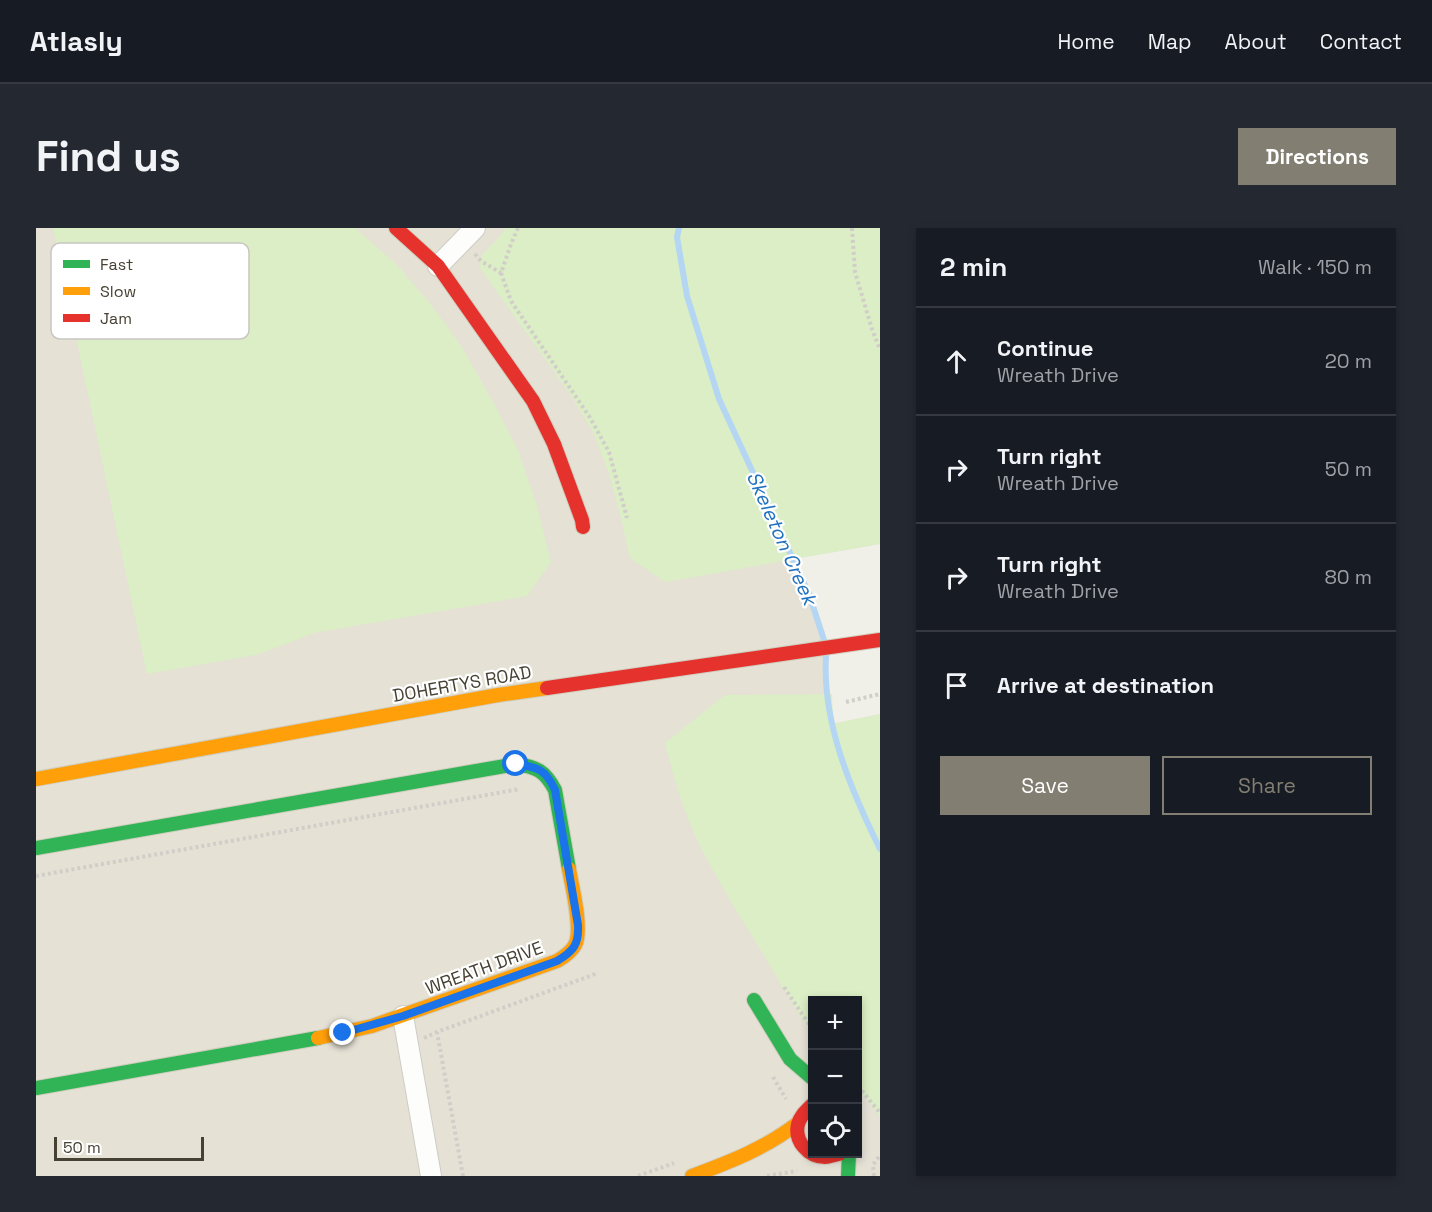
<!DOCTYPE html>
<meta charset="utf-8">
<style>
:root{--surface:#171b24;--page:#242831;--text:#f1f3f6;--muted:#9ea1a6;--line:#363941;--accent:#827e72}
body{margin:0;font-family:"Space Grotesk",sans-serif;background:var(--page);color:var(--text)}
.controls{position:absolute;right:18px;bottom:18px;display:grid;overflow:hidden;border-radius:0px;box-shadow:0 3px 9px #0003}
.controls button{width:54px;height:54px;display:grid;place-items:center;padding:0;border:0;border-bottom:2px solid var(--line);background:var(--surface);color:var(--text);font:30px sans-serif}
.scale{position:absolute;left:18px;bottom:15px;width:150px;box-sizing:border-box;padding-left:6px;border:3px solid #474133;border-top:0;font-size:16px;line-height:21px;white-space:nowrap;color:#474133;-webkit-text-stroke:4px #fff;paint-order:stroke}
.stop{position:absolute;width:18px;height:18px;margin:-14px;border:4px solid #1a73e8;border-radius:50%;background:#fff}
.stop.end{background:#1a73e8;border-color:#fff;box-shadow:0 2px 6px #0008}
.list{margin:0;padding:0;list-style:none}
h2{display:flex;justify-content:space-between;align-items:center;height:78px;margin:0;padding:0 24px;font-size:26px}
h2 small{font-size:20px;font-weight:400;color:var(--muted)}
.list li{display:grid;grid-template-columns:39px 1fr auto;gap:18px;align-items:center;box-sizing:border-box;height:108px;padding:0 24px;border-top:2px solid var(--line)}
.list b{display:block;font-size:22px;white-space:nowrap}
.list p{margin:0;font-size:20px;white-space:nowrap;color:var(--muted)}
.list em{font-size:20px;font-style:normal;color:var(--muted)}
.actions{display:flex;gap:12px;padding:18px 24px}
.actions a{flex:1;padding:14px 0;border:2px solid var(--accent);border-radius:0px;text-align:center;font-size:21px;color:var(--accent)}
.actions .main{background:var(--accent);color:#fff}
.icon{flex:none;width:33px;height:33px;fill:none;stroke:currentColor;stroke-width:2;stroke-linecap:round;stroke-linejoin:round}
.map{position:relative;flex:none;width:844px;height:948px;overflow:hidden;border-radius:0px}
header{display:flex;align-items:center;gap:36px;box-sizing:border-box;height:84px;padding:0 30px;background:var(--surface);border-bottom:2px solid var(--line)}
header strong{font-size:28px}
nav{display:flex;gap:33px;margin-inline-start:auto;font-size:21px}
.intro{display:flex;align-items:center;justify-content:space-between;box-sizing:border-box;height:144px;padding:0 36px}
h1{margin:0;font-size:42px}
.button{padding:15px 27px;border-radius:0px;background:var(--accent);color:#fff;font-size:21px;font-weight:700}
main{display:flex;gap:36px;padding:0 36px}
aside{flex:1;background:var(--surface);border-radius:0px;box-shadow:0 3px 9px #0003}
.map>svg:first-child{display:block}
.residential{fill:#e5e1d5;fill-rule:evenodd}
.green{fill:#dbeec5}
.lines{fill:none;stroke-linecap:round;stroke-linejoin:round}
.stream{stroke:#b4d6f3;stroke-width:6}
.street-casing{stroke:#ceccc6;stroke-width:22}
.fast-casing{stroke:#d0cdbe;stroke-width:16}
.slow-casing{stroke:#d0cdbe;stroke-width:16}
.jam-casing{stroke:#d0cdbe;stroke-width:16}
.path{stroke:#d1cec9;stroke-width:4;stroke-dasharray:3 3;stroke-linecap:butt}
.street{stroke:#fdfdfc;stroke-width:20}
.fast{stroke:#30b455;stroke-width:14}
.slow{stroke:#ff9f0a;stroke-width:14}
.jam{stroke:#e5322d;stroke-width:14}
.route{stroke:#1a73e8;stroke-width:8}
.labels{text-anchor:middle;stroke-width:4.5;stroke-linejoin:round;paint-order:stroke}
.street-label{font-size:18px;fill:#474133;stroke:#fff}
.water-label{font-size:20px;font-style:italic;fill:#2172bf;stroke:#fff}
.key{fill:#fff;stroke:#c8c6c2;stroke-width:1.5}
.key-label{font-size:16px;fill:#474133}
</style>
<header>
<strong>Atlasly</strong>
<nav><a>Home</a><a>Map</a><a>About</a><a>Contact</a></nav>
</header>
<div class="intro"><h1>Find us</h1><a class="button">Directions</a></div>
<main>
<div class="map">
<svg width="844" height="948" viewBox="0 0 844 948">
<rect width="100%" height="100%" fill="#f0efe8"/>
<!-- residential -->
<path class="residential" d="M0,0H844V316L757,331L773,366L791,421L789,449L796,496L844,486V948H0ZM776,772H822V926H776Z"/>
<!-- green -->
<path class="green" d="M17,0H319L361,37L397,79L427,121L457,174L482,222L501,278L515,334L491,368L278,405L224,426L111,446Z
M470,0H844V316L629,354L594,330L584,286L573,245L557,204L534,166L444,40L445,28L464,8Z
M796,466L797,496L844,486V889L822,861V772H776V806L775,805C755,774 737,742 718,711C697,677 676,643 659,607C646,577 637,547 629,515L689,467Z"/>
<g class="lines">
<!-- stream -->
<path class="stream" d="M643,0L641,9L651,68L683,171L773,366L788,412
M790,428C786,495 815,562 844,621"/>
<defs>
<path id="street" d="M402,38L439,0
M367,788L395,948"/>
<path id="fast" d="M0,620L480,536C501,539 509,543 519,562L533,641
M718,772L754,831L776,850
M0,860L282,810
M812,948L813,926"/>
<path id="slow" d="M0,551L462,467L511,460
M282,810L336,798L521,733C528,729 535,724 539,717C547,702 536,659 533,641
M656,948C694,934 730,920 762,895"/>
<path id="jam" d="M360,0L402,38L497,173L518,216L546,292L547,299
M511,460L844,412
M776,877C770,883 764,888 762,896C758,913 772,929 789,929C793,929 798,927 803,926"/>
</defs>
<!-- street casing -->
<use href="#street" class="street-casing"/>
<!-- fast casing -->
<use href="#fast" class="fast-casing"/>
<!-- slow casing -->
<use href="#slow" class="slow-casing"/>
<!-- jam casing -->
<use href="#jam" class="jam-casing"/>
<!-- path -->
<path class="path" d="M482,0L475,16L465,45L475,73L553,188L573,224L591,290
M816,0L819,44L836,101L844,122
M439,26L445,33L465,45
M810,474L844,466
M0,648L484,561
M748,759L776,801
M388,810L401,804
M737,849L750,871
M822,858L844,885
M427,948L401,804L562,745
M602,948L638,935
M731,948L761,943
M838,948L837,937L844,927"/>
<!-- street -->
<use href="#street" class="street"/>
<!-- fast -->
<use href="#fast" class="fast"/>
<!-- slow -->
<use href="#slow" class="slow"/>
<!-- jam -->
<use href="#jam" class="jam"/>
</g>
<g class="lines">
<!-- route -->
<path class="route" d="M307,805L367,788L521,733C538,723 543,716 542,697L519,562C510,542 502,539 480,536"/>
</g>
<g class="labels">
<!-- street labels -->
<g class="street-label">
<text transform="translate(426 456) rotate(-10)" y="6">DOHERTYS ROAD</text>
<text transform="translate(448 740) rotate(-20)" y="6">WREATH DRIVE</text>
</g>
<!-- water labels -->
<g class="water-label">
<text transform="translate(746 310) rotate(66)" y="7">Skeleton Creek</text>
</g>
</g>
<!-- legend -->
<rect x="15" y="15" width="198" height="96" rx="9" class="key"/>
<rect x="27" y="32" width="27" height="8" fill="#30b455"/>
<rect x="27" y="59" width="27" height="8" fill="#ff9f0a"/>
<rect x="27" y="86" width="27" height="8" fill="#e5322d"/>
<g class="key-label">
<text x="64" y="42">Fast</text>
<text x="64" y="69">Slow</text>
<text x="64" y="96">Jam</text>
</g>
</svg>
<div class="controls">
<button>+</button>
<button>−</button>
<button><svg class="icon" aria-label="locate" viewBox="0 0 24 24"><circle cx="12" cy="12" r="6"/><path d="M12 2v4M12 18v4M2 12h4M18 12h4"/></svg></button>
</div>
<div class="scale">50 m</div>
<div class="stop" style="left:480px;top:536px"></div>
<div class="stop end" style="left:307px;top:805px"></div>
</div>
<aside>
<h2>2 min<small>Walk · 150 m</small></h2>
<ul class="list">
<li><svg class="icon" aria-label="ahead" viewBox="0 0 24 24"><path d="M12 20V5M6 11l6-6 6 6"/></svg><div><b>Continue</b><p>Wreath Drive</p></div><em>20 m</em></li>
<li><svg class="icon" aria-label="right" viewBox="0 0 24 24"><path d="M7 20v-9h11M14 6l5 5-5 5"/></svg><div><b>Turn right</b><p>Wreath Drive</p></div><em>50 m</em></li>
<li><svg class="icon" aria-label="right" viewBox="0 0 24 24"><path d="M7 20v-9h11M14 6l5 5-5 5"/></svg><div><b>Turn right</b><p>Wreath Drive</p></div><em>80 m</em></li>
<li><svg class="icon" aria-label="arrive" viewBox="0 0 24 24"><path d="M6 21V4h12l-3 4 3 4H6"/></svg><div><b>Arrive at destination</b></div></li>
</ul>
<div class="actions"><a class="main">Save</a><a>Share</a></div>
</aside>
</main>
